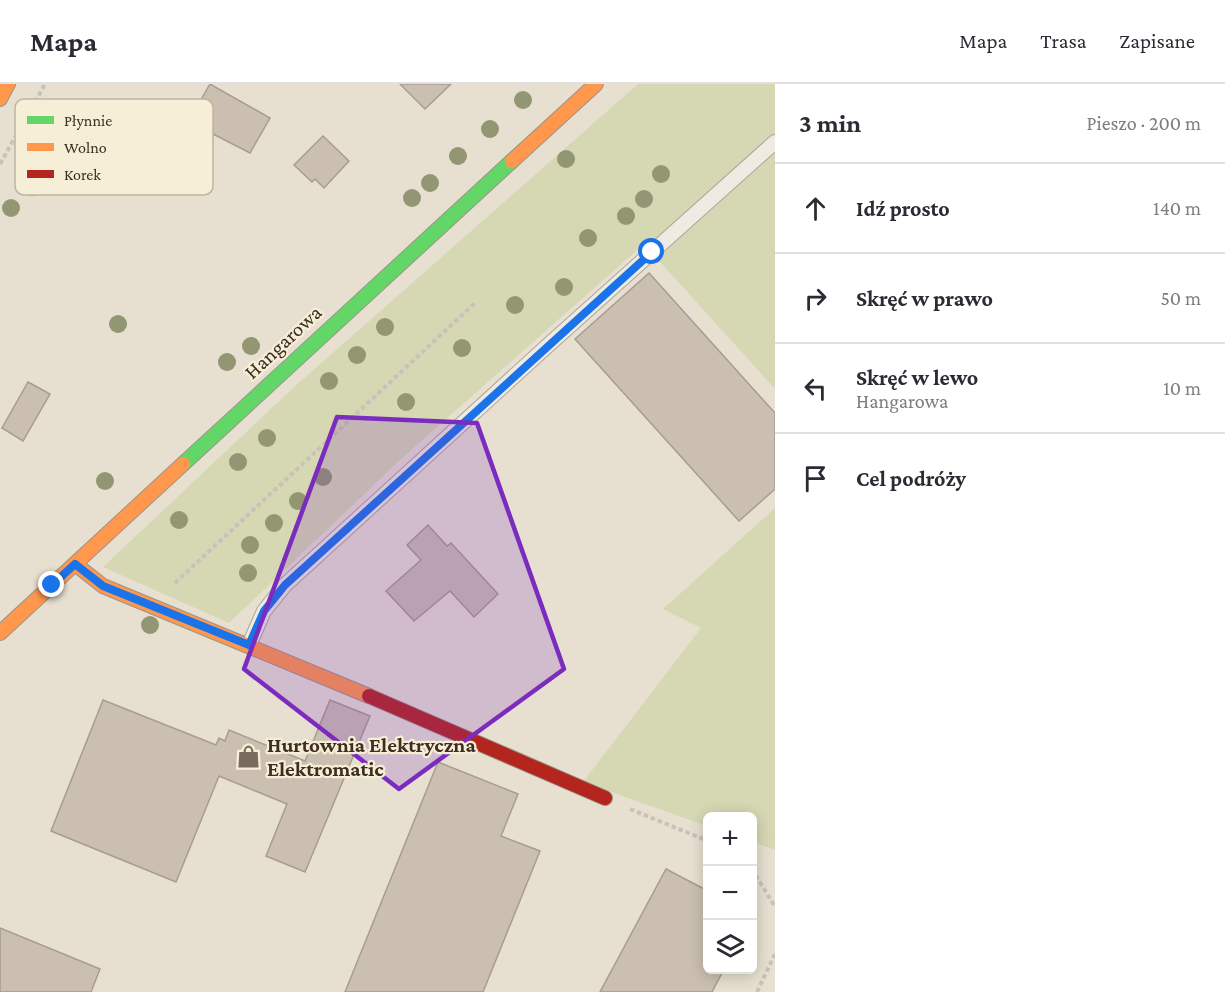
<!DOCTYPE html>
<html lang="pl">
<meta charset="utf-8">
<style>
:root{--surface:#fff;--page:#f2f2f3;--text:#2b2b33;--muted:#7c7c81;--line:#e1e1e2}
body{margin:0;font-family:"Crimson Pro",serif;background:var(--page);color:var(--text)}
.controls{position:absolute;right:18px;bottom:18px;display:grid;overflow:hidden;border-radius:9px;box-shadow:0 3px 15px #0003}
.controls button{width:54px;height:54px;display:grid;place-items:center;padding:0;border:0;border-bottom:2px solid var(--line);background:var(--surface);color:var(--text);font:30px sans-serif}
.stop{position:absolute;width:18px;height:18px;margin:-14px;border:4px solid #1a73e8;border-radius:50%;background:#fff}
.stop.end{background:#1a73e8;border-color:#fff;box-shadow:0 2px 6px #0008}
.list{margin:0;padding:0;list-style:none}
h2{display:flex;justify-content:space-between;align-items:center;height:78px;margin:0;padding:0 24px;font-size:26px}
h2 small{font-size:20px;font-weight:400;color:var(--muted)}
.list li{display:grid;grid-template-columns:39px 1fr auto;gap:18px;align-items:center;box-sizing:border-box;height:90px;padding:0 24px;border-top:2px solid var(--line)}
.list b{display:block;font-size:22px;white-space:nowrap}
.list p{margin:0;font-size:20px;white-space:nowrap;color:var(--muted)}
.list em{font-size:20px;font-style:normal;color:var(--muted)}
.icon{flex:none;width:33px;height:33px;fill:none;stroke:currentColor;stroke-width:2;stroke-linecap:round;stroke-linejoin:round}
.map{position:relative;flex:none;width:775px;height:908px;overflow:hidden}
header{display:flex;align-items:center;gap:36px;box-sizing:border-box;height:84px;padding:0 30px;background:var(--surface);border-bottom:2px solid var(--line)}
header strong{font-size:28px}
nav{display:flex;gap:33px;margin-inline-start:auto;font-size:21px}
main{display:flex}
aside{flex:1;background:var(--surface)}
.map>svg:first-child{display:block}
.green{fill:#d6d7b3}
.building{fill:#cbbfb2;stroke:#a89c90;stroke-width:1.5}
.lines{fill:none;stroke-linecap:round;stroke-linejoin:round}
.lane-casing{stroke:#ada599;stroke-width:16}
.fast-casing{stroke:#9c958a;stroke-width:16}
.slow-casing{stroke:#9c958a;stroke-width:16}
.jam-casing{stroke:#9c958a;stroke-width:16}
.path{stroke:#c8c2b9;stroke-width:4;stroke-dasharray:4.5 3;stroke-linecap:butt}
.lane{stroke:#efebe3;stroke-width:14}
.fast{stroke:#63d668;stroke-width:14}
.slow{stroke:#ff974d;stroke-width:14}
.jam{stroke:#b3261e;stroke-width:14}
.tree{fill:#929673}
.route{stroke:#1a73e8;stroke-width:8}
.marked{fill:#7b2cbf;fill-opacity:0.2;stroke:#7b2cbf;stroke-width:4.5;stroke-linejoin:round}
.labels{text-anchor:middle;stroke-width:4.5;stroke-linejoin:round;paint-order:stroke}
.street-label{font-size:21px;fill:#3d2e20;stroke:#f7eed8}
.poi-label{font-size:21px;font-weight:bold;fill:#3d2e20;stroke:#f7eed8;text-anchor:start}
.key{fill:#f7eed8;stroke:#bfb4a1;stroke-width:1.5}
.key-label{font-size:16px;fill:#3d2e20}
</style>
<header>
<strong>Mapa</strong>
<nav><a>Mapa</a><a>Trasa</a><a>Zapisane</a></nav>
</header>
<main>
<div class="map">
<svg width="775" height="908" viewBox="0 0 775 908">
<rect width="100%" height="100%" fill="#e7e0d1"/>
<!-- green -->
<path class="green" d="M638,0H775V305L644,160L402,374L229,539L103,483L293,304Z
M775,424V766L753,758L752,732H708L707,742L583,698L701,544L663,525Z"/>
<!-- building -->
<path class="building" d="M210,0L270,34L250,69L211,49V47L190,35Z
M400,0H451L425,25Z
M323,52L349,77L324,104L315,95L312,98L294,81Z
M649,189L775,329V405L739,437L575,255Z
M28,298L50,310L23,357L2,344Z
M428,441L447,462L451,459L498,510L474,533L450,507L414,537L386,507L421,476L407,461Z
M103,616L216,661L219,654L225,657L229,646L305,677L330,616L370,632L305,788L266,772L287,720L219,692L176,798L51,747Z
M438,678L518,710L501,752L540,767L483,908H345Z
M666,785L708,807V885H724L712,908H600Z
M0,844L100,885L91,908H0Z"/>
<g class="lines">
<defs>
<path id="lane" d="M249,561L264,527L285,501L545,264L775,58"/>
<path id="fast" d="M183,380L512,77"/>
<path id="slow" d="M0,15L8,0
M512,77L596,0
M75,480L103,502L369,612
M0,549L183,380"/>
<path id="jam" d="M369,612L605,714"/>
</defs>
<!-- lane casing -->
<use href="#lane" class="lane-casing"/>
<!-- fast casing -->
<use href="#fast" class="fast-casing"/>
<!-- slow casing -->
<use href="#slow" class="slow-casing"/>
<!-- jam casing -->
<use href="#jam" class="jam-casing"/>
<!-- path -->
<path class="path" d="M35,18L45,0
M0,80L27,32
M175,499L475,219
M630,725L708,757
M752,785L775,823
M757,908L775,870"/>
<!-- lane -->
<use href="#lane" class="lane"/>
<!-- fast -->
<use href="#fast" class="fast"/>
<!-- slow -->
<use href="#slow" class="slow"/>
<!-- jam -->
<use href="#jam" class="jam"/>
</g>
<!-- trees -->
<g class="tree">
<circle cx="523" cy="16" r="9"/>
<circle cx="490" cy="45" r="9"/>
<circle cx="458" cy="72" r="9"/>
<circle cx="566" cy="75" r="9"/>
<circle cx="661" cy="90" r="9"/>
<circle cx="430" cy="99" r="9"/>
<circle cx="33" cy="103" r="9"/>
<circle cx="412" cy="114" r="9"/>
<circle cx="644" cy="115" r="9"/>
<circle cx="11" cy="124" r="9"/>
<circle cx="626" cy="132" r="9"/>
<circle cx="588" cy="154" r="9"/>
<circle cx="564" cy="203" r="9"/>
<circle cx="515" cy="221" r="9"/>
<circle cx="118" cy="240" r="9"/>
<circle cx="385" cy="243" r="9"/>
<circle cx="251" cy="262" r="9"/>
<circle cx="462" cy="264" r="9"/>
<circle cx="357" cy="271" r="9"/>
<circle cx="227" cy="278" r="9"/>
<circle cx="329" cy="297" r="9"/>
<circle cx="406" cy="318" r="9"/>
<circle cx="267" cy="354" r="9"/>
<circle cx="238" cy="378" r="9"/>
<circle cx="323" cy="393" r="9"/>
<circle cx="105" cy="397" r="9"/>
<circle cx="298" cy="417" r="9"/>
<circle cx="179" cy="436" r="9"/>
<circle cx="274" cy="439" r="9"/>
<circle cx="250" cy="461" r="9"/>
<circle cx="248" cy="489" r="9"/>
<circle cx="150" cy="541" r="9"/>
</g>
<g class="lines">
<!-- route -->
<path class="route" d="M52,501L75,480L103,502L249,561L264,527L285,501L652,168"/>
</g>
<!-- marked area -->
<path class="marked" d="M337,333L477,339L564,585L399,705L244,585Z"/>
<!-- icons -->
<defs>
<symbol id="shop-bare" viewBox="-9 -9 18 18"><path d="M-5-2.5h2.3a2.7 3.5 0 0 1 5.4 0H5L5.5 6h-11ZM-1.5-2.5h3a1.5 2.3 0 0 0-3 0Z" fill="#786c5e" stroke="#f7eed8" stroke-width="2.5" paint-order="stroke"/></symbol>
</defs>
<g fill-rule="evenodd">
<use href="#shop-bare" x="232" y="656" width="33" height="33"/>
</g>
<g class="labels">
<!-- street labels -->
<g class="street-label">
<text transform="translate(283 258) rotate(-43)" y="7">Hangarowa</text>
</g>
<!-- poi labels -->
<g class="poi-label">
<text x="267" y="668">Hurtownia Elektryczna<tspan x="267" dy="24">Elektromatic</tspan></text>
</g>
</g>
<!-- legend -->
<rect x="15" y="15" width="198" height="96" rx="9" class="key"/>
<rect x="27" y="32" width="27" height="8" fill="#63d668"/>
<rect x="27" y="59" width="27" height="8" fill="#ff974d"/>
<rect x="27" y="86" width="27" height="8" fill="#b3261e"/>
<g class="key-label">
<text x="64" y="42">Płynnie</text>
<text x="64" y="69">Wolno</text>
<text x="64" y="96">Korek</text>
</g>
</svg>
<div class="controls">
<button>+</button>
<button>−</button>
<button><svg class="icon" aria-label="layers" viewBox="0 0 24 24"><path d="M12 4l9 5-9 5-9-5zM3 14l9 5 9-5"/></svg></button>
</div>
<div class="stop" style="left:652px;top:168px"></div>
<div class="stop end" style="left:52px;top:501px"></div>
</div>
<aside>
<h2>3 min<small>Pieszo · 200 m</small></h2>
<ul class="list">
<li><svg class="icon" aria-label="ahead" viewBox="0 0 24 24"><path d="M12 20V5M6 11l6-6 6 6"/></svg><div><b>Idź prosto</b></div><em>140 m</em></li>
<li><svg class="icon" aria-label="right" viewBox="0 0 24 24"><path d="M7 20v-9h11M14 6l5 5-5 5"/></svg><div><b>Skręć w prawo</b></div><em>50 m</em></li>
<li><svg class="icon" aria-label="left" viewBox="0 0 24 24"><path d="M17 20v-9H6M10 6l-5 5 5 5"/></svg><div><b>Skręć w lewo</b><p>Hangarowa</p></div><em>10 m</em></li>
<li><svg class="icon" aria-label="arrive" viewBox="0 0 24 24"><path d="M6 21V4h12l-3 4 3 4H6"/></svg><div><b>Cel podróży</b></div></li>
</ul>
</aside>
</main>
